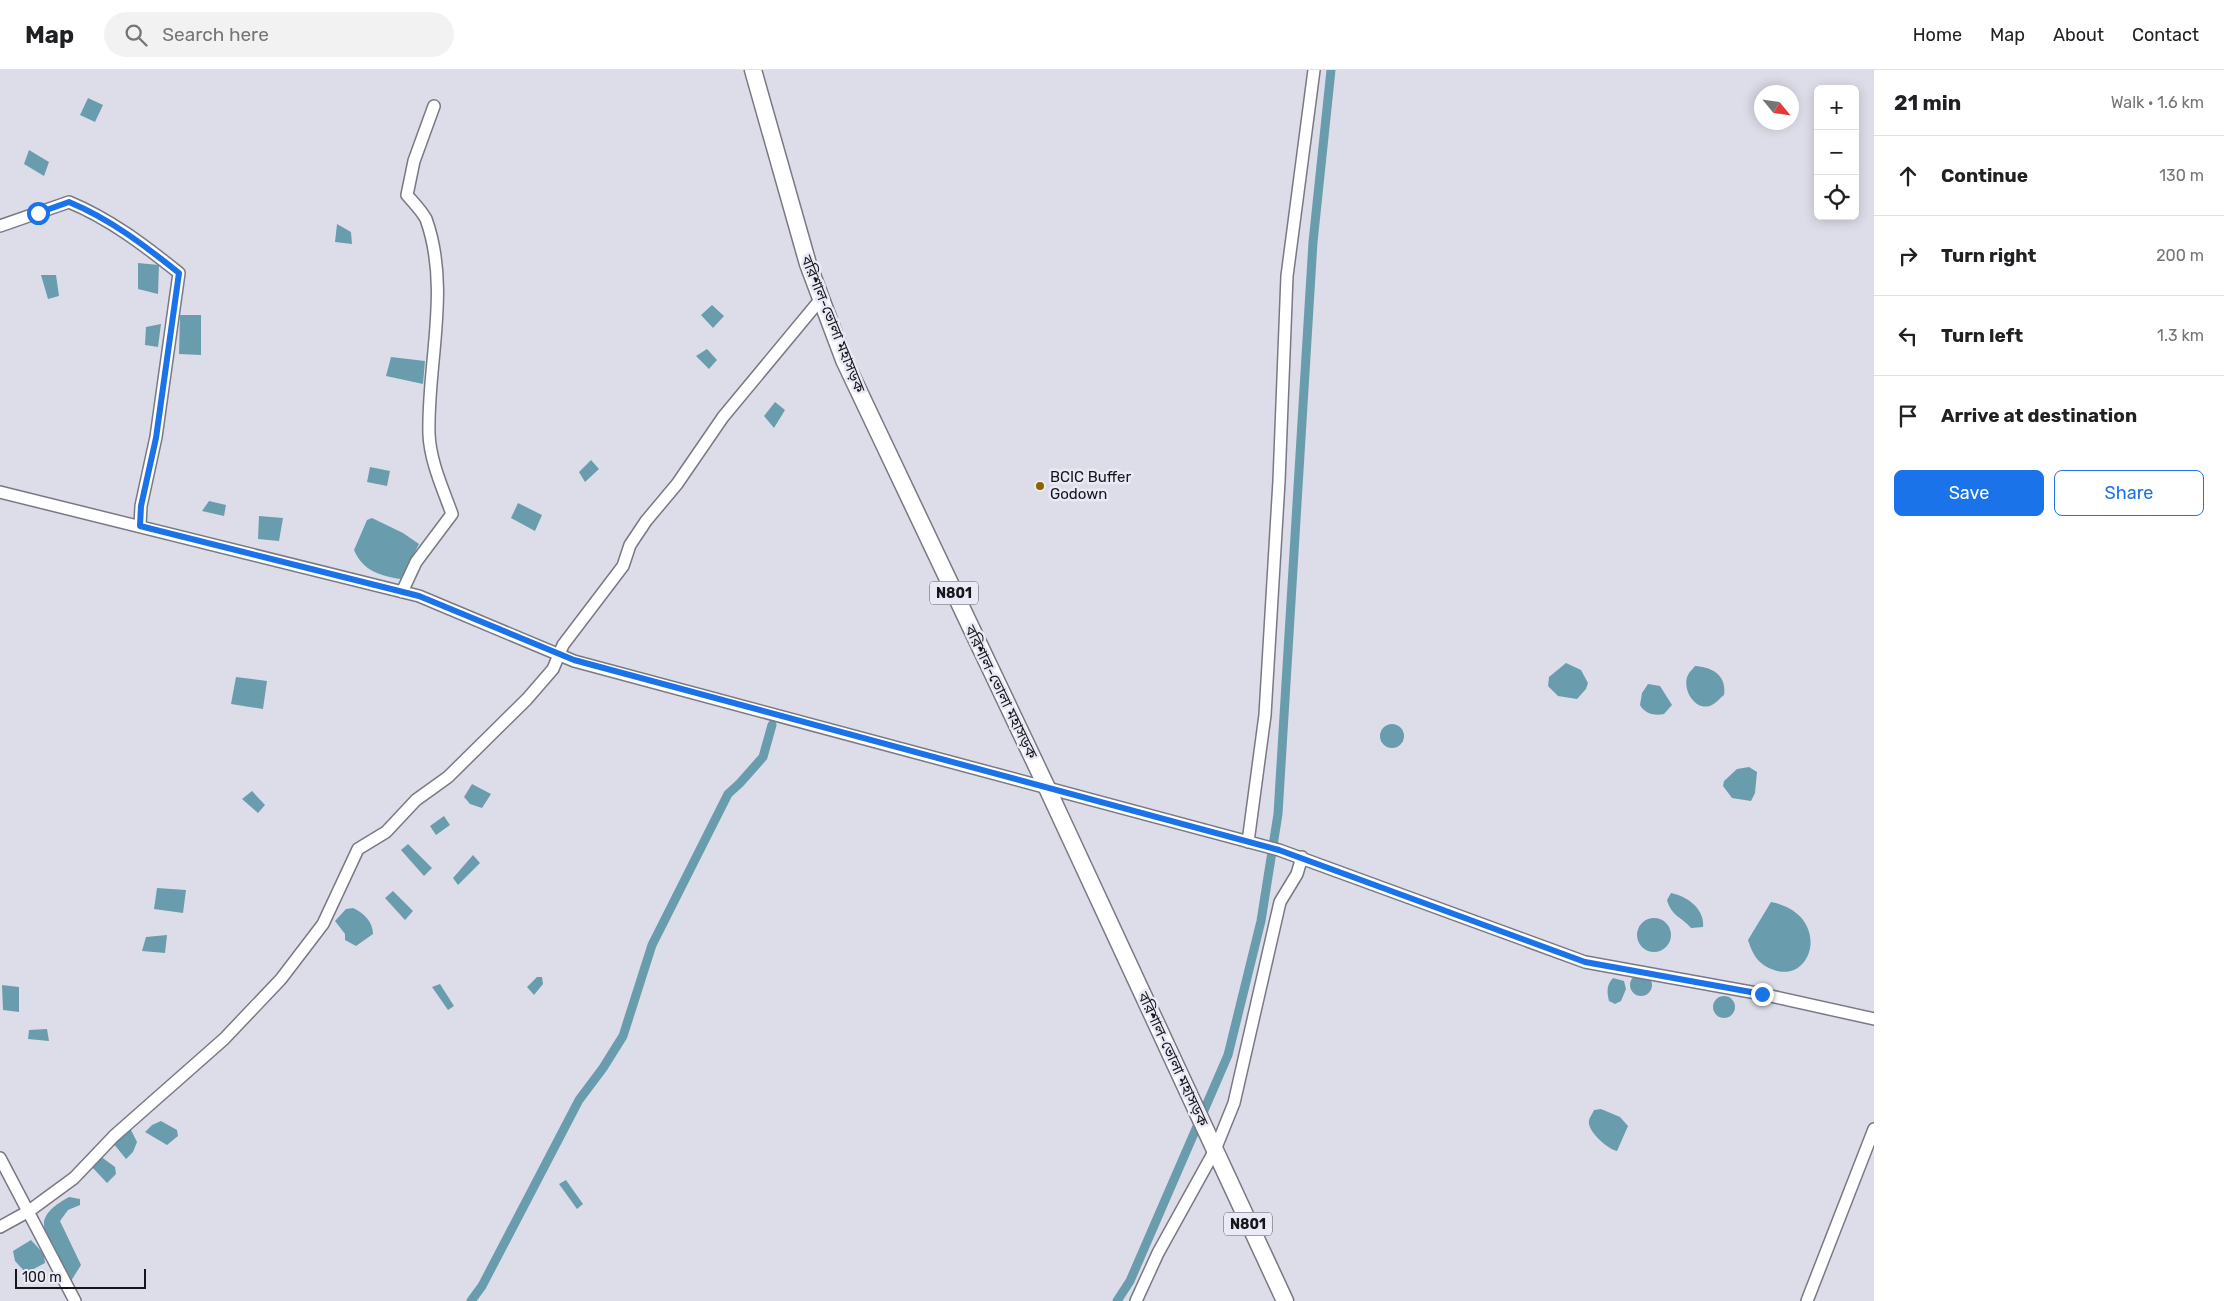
<!DOCTYPE html>
<meta charset="utf-8">
<style>
:root{--surface:#fff;--page:#f2f2f2;--text:#202124;--muted:#757577;--line:#e0e0e0;--accent:#1a73e8}
body{margin:0;font-family:Rubik,"Noto Sans Bengali",sans-serif;background:var(--page);color:var(--text)}
.controls{position:absolute;right:15px;top:15px;display:grid;overflow:hidden;border-radius:8px;box-shadow:0 2px 12px #0003}
.controls button{width:45px;height:45px;display:grid;place-items:center;padding:0;border:0;border-bottom:1px solid var(--line);background:var(--surface);color:var(--text);font:25px sans-serif}
.compass{position:absolute;left:1754px;top:15px;width:45px;height:45px;border-radius:50%;background:var(--surface);box-shadow:0 2px 12px #0003;rotate:119deg}
.scale{position:absolute;left:15px;bottom:12px;width:131px;box-sizing:border-box;padding-left:5px;border:2px solid #16161a;border-top:0;font-size:14px;line-height:18px;white-space:nowrap;color:#16161a;-webkit-text-stroke:4px #eaeaf7;paint-order:stroke}
.stop{position:absolute;width:15px;height:15px;margin:-11px;border:4px solid #1a73e8;border-radius:50%;background:#fff}
.stop.end{background:#1a73e8;border-color:#fff;box-shadow:0 1px 5px #0008}
.list{margin:0;padding:0;list-style:none}
h2{display:flex;justify-content:space-between;align-items:center;height:65px;margin:0;padding:0 20px;font-size:21px}
h2 small{font-size:16px;font-weight:400;color:var(--muted)}
.list li{display:grid;grid-template-columns:32px 1fr auto;gap:15px;align-items:center;box-sizing:border-box;height:80px;padding:0 20px;border-top:1px solid var(--line)}
.list b{display:block;font-size:19px;white-space:nowrap}
.list em{font-size:16px;font-style:normal;color:var(--muted)}
.actions{display:flex;gap:10px;padding:15px 20px}
.actions a{flex:1;padding:11px 0;border:1px solid var(--accent);border-radius:8px;text-align:center;font-size:18px;color:var(--accent)}
.actions .main{background:var(--accent);color:#fff}
.icon{flex:none;width:28px;height:28px;fill:none;stroke:currentColor;stroke-width:2;stroke-linecap:round;stroke-linejoin:round}
.map{position:relative;flex:none;width:1874px;height:1231px;overflow:hidden}
header{display:flex;align-items:center;gap:30px;box-sizing:border-box;height:70px;padding:0 25px;background:var(--surface);border-bottom:1px solid var(--line)}
header strong{font-size:24px}
nav{display:flex;gap:28px;margin-inline-start:auto;font-size:18px}
.search{width:350px;height:45px;background:var(--page);display:flex;align-items:center;gap:12px;box-sizing:border-box;padding:0 18px;border-radius:28px;color:var(--muted);font-size:19px}
main{display:flex}
aside{flex:1;background:var(--surface)}
.map>svg:first-child{display:block}
.water{fill:#699dae}
.lines{fill:none;stroke-linecap:round;stroke-linejoin:round}
.canal{stroke:#699dae;stroke-width:9}
.minor-casing{stroke:#797984;stroke-width:14}
.highway-casing{stroke:#797984;stroke-width:19}
.minor{stroke:#fff;stroke-width:11}
.highway{stroke:#fff;stroke-width:16}
.route{stroke:#1a73e8;stroke-width:6}
.poi-dot{fill:#886300;stroke:#eaeaf7;stroke-width:2}
.labels{text-anchor:middle;stroke-width:5;stroke-linejoin:round;paint-order:stroke}
.shield{fill:#eaeaf7;stroke:#56565c;stroke-width:1}
.shield-label{font-size:14px;font-weight:bold;fill:#16161a}
.street-label{font-size:15px;fill:#16161a;stroke:#eaeaf7}
.poi-label{font-size:15px;fill:#16161a;stroke:#eaeaf7;text-anchor:start}
</style>
<header>
<strong>Map</strong>
<div class="search"><svg class="icon" aria-label="search" viewBox="0 0 24 24"><circle cx="10" cy="10" r="6"/><path d="M15 15l6 6"/></svg>Search here</div>
<nav><a>Home</a><a>Map</a><a>About</a><a>Contact</a></nav>
</header>
<main>
<div class="map">
<svg width="1874" height="1231" viewBox="0 0 1874 1231">
<rect width="100%" height="100%" fill="#dddde9"/>
<!-- water -->
<path class="water" d="M88,28L103,35L95,52L80,45Z
M29,80L49,92L44,106L24,94Z
M337,154L351,162L352,174L335,172Z
M138,193L159,195L158,224L138,219Z
M41,205H56L59,226L48,229Z
M712,235L724,246L713,258L701,245Z
M180,245H201V285L179,284Z
M161,254L158,277L145,275L146,257Z
M707,279L717,290L709,299L696,286Z
M391,287L425,291L423,314L386,306Z
M775,332L785,340L774,358L764,346Z
M591,390L599,399L585,412L579,402Z
M370,397L390,401L387,416L367,412Z
M209,431L226,435L224,446L202,441Z
M518,433L542,445L535,461L511,448Z
M259,446L283,448L279,471L258,469Z
M372,448L403,463L419,474L401,509C380,506 362,500 354,480L367,450Z
M1566,593L1581,600L1588,613L1586,619L1577,629L1558,626L1548,616L1549,607Z
M1695,596C1713,597 1727,606 1724,625C1720,628 1716,633 1712,635C1696,643 1681,619 1688,605C1689,602 1693,599 1695,596Z
M236,607L267,611L263,639L231,634Z
M1648,614L1660,616L1672,635L1664,644C1655,646 1645,644 1640,635L1642,623Z
M1380 666a12 12 0 1 1 24 0a12 12 0 1 1-24 0Z
M1749,697L1757,702L1755,723L1751,731L1732,728L1723,716L1724,711L1737,699Z
M472,714L491,724L482,738L470,734L464,727Z
M252,721L265,735L258,743L242,729Z
M444,746L450,755L436,765L430,756Z
M408,774L432,798L424,806L401,780Z
M473,785L480,793L458,815L453,808Z
M157,818L186,820L183,843L154,839Z
M393,821L413,841L405,850L385,828Z
M1671,823C1687,826 1705,839 1703,857L1691,858C1682,847 1671,846 1667,830Z
M1771,832C1832,844 1814,914 1774,900C1759,895 1753,886 1748,870Z
M353,838C364,843 373,852 373,864L356,876L345,870V864L335,851L346,839Z
M1637 865a17 17 0 1 1 34 0a17 17 0 1 1-34 0Z
M167,865L165,883L142,881L146,867Z
M1630 915a11 11 0 1 1 22 0a11 11 0 1 1-22 0Z
M537,907H542L543,914L534,925L527,917Z
M1613,908L1624,911L1626,919L1621,931L1615,934L1609,931C1607,923 1606,915 1613,908Z
M440,914L454,936L448,940L432,917Z
M2,915L19,917V942L3,940Z
M1713 937a11 11 0 1 1 22 0a11 11 0 1 1-22 0Z
M47,959L49,971L28,969L29,960Z
M1601,1039L1620,1047L1628,1056L1617,1081C1608,1079 1587,1061 1589,1051C1589,1048 1593,1043 1594,1040Z
M161,1051L177,1060L178,1066L167,1075L145,1062L152,1055Z
M130,1058L137,1072L133,1082L126,1089L113,1073Z
M100,1086L115,1097L116,1104L107,1113L91,1096Z
M566,1110L583,1134L577,1139L559,1114Z
M69,1127L80,1129V1135L68,1140L60,1151L81,1195L71,1211C64,1199 44,1168 44,1155C43,1142 60,1132 69,1127Z
M31,1170L44,1184L45,1193L26,1203L15,1191L13,1181Z"/>
<g class="lines">
<!-- canal -->
<path class="canal" d="M471,1231L482,1216L579,1030L603,998L623,966L652,875L728,724L740,713L763,687L772,655
M1117,1231L1130,1211L1228,985L1261,851L1278,744L1313,172L1331,0"/>
<defs>
<path id="minor" d="M0,156L69,132C110,149 144,175 179,203L156,367L141,436L140,456
M0,422L419,526L574,591L1279,780L1585,892L1762,924L1874,949
M402,522L416,492L452,444C443,419 430,391 429,364C427,294 451,218 426,149C422,141 413,132 407,125L414,91L434,36
M1248,772L1265,645L1279,411L1287,206L1314,0
M0,1088L75,1231
M0,1157L29,1141L74,1108L114,1066L224,969L281,909L323,854L358,779L386,762L416,730L448,707L527,629L553,599L563,575L623,496L630,475L646,451L677,414L723,347L820,230
M1136,1231L1158,1183L1215,1080L1234,1033L1280,832L1297,804L1302,787
M1807,1231L1874,1059"/>
<path id="highway" d="M753,0L808,194L844,290L1048,720L1285,1231"/>
</defs>
<!-- minor casing -->
<use href="#minor" class="minor-casing"/>
<!-- highway casing -->
<use href="#highway" class="highway-casing"/>
<!-- minor -->
<use href="#minor" class="minor"/>
<!-- highway -->
<use href="#highway" class="highway"/>
</g>
<g class="lines">
<!-- route -->
<path class="route" d="M38,143L69,132C110,149 144,175 179,203L156,368L141,436L140,456L419,526L574,590L1279,780L1585,892L1762,924"/>
</g>
<!-- markers -->
<circle class="poi-dot" cx="1040" cy="416" r="5"/>
<g class="labels">
<!-- shield labels -->
<g class="shield">
<rect x="930" y="511.5" width="48" height="23" rx="4"/>
<rect x="1224" y="1142.5" width="48" height="23" rx="4"/>
</g>
<g class="shield-label">
<text x="954" y="528">N801</text>
<text x="1248" y="1159">N801</text>
</g>
<!-- street labels -->
<g class="street-label">
<text transform="translate(833 254) rotate(68)" y="5">বরিশাল-ভোলা মহাসড়ক</text>
<text transform="translate(1001 622) rotate(64)" y="5">বরিশাল-ভোলা মহাসড়ক</text>
<text transform="translate(1173 989) rotate(65)" y="5">বরিশাল-ভোলা মহাসড়ক</text>
</g>
<!-- poi labels -->
<g class="poi-label">
<text x="1050" y="412">BCIC Buffer<tspan x="1050" dy="17">Godown</tspan></text>
</g>
</g>
</svg>
<div class="controls">
<button>+</button>
<button>−</button>
<button><svg class="icon" aria-label="locate" viewBox="0 0 24 24"><circle cx="12" cy="12" r="6"/><path d="M12 2v4M12 18v4M2 12h4M18 12h4"/></svg></button>
</div>
<svg class="compass" viewBox="-18 -18 36 36"><path d="M0-13l5 13h-10z" fill="#e53935"/><path d="M0 13l5-13h-10z" fill="#757577"/></svg>
<div class="scale">100 m</div>
<div class="stop" style="left:38px;top:143px"></div>
<div class="stop end" style="left:1762px;top:924px"></div>
</div>
<aside>
<h2>21 min<small>Walk · 1.6 km</small></h2>
<ul class="list">
<li><svg class="icon" aria-label="ahead" viewBox="0 0 24 24"><path d="M12 20V5M6 11l6-6 6 6"/></svg><div><b>Continue</b></div><em>130 m</em></li>
<li><svg class="icon" aria-label="right" viewBox="0 0 24 24"><path d="M7 20v-9h11M14 6l5 5-5 5"/></svg><div><b>Turn right</b></div><em>200 m</em></li>
<li><svg class="icon" aria-label="left" viewBox="0 0 24 24"><path d="M17 20v-9H6M10 6l-5 5 5 5"/></svg><div><b>Turn left</b></div><em>1.3 km</em></li>
<li><svg class="icon" aria-label="arrive" viewBox="0 0 24 24"><path d="M6 21V4h12l-3 4 3 4H6"/></svg><div><b>Arrive at destination</b></div></li>
</ul>
<div class="actions"><a class="main">Save</a><a>Share</a></div>
</aside>
</main>
